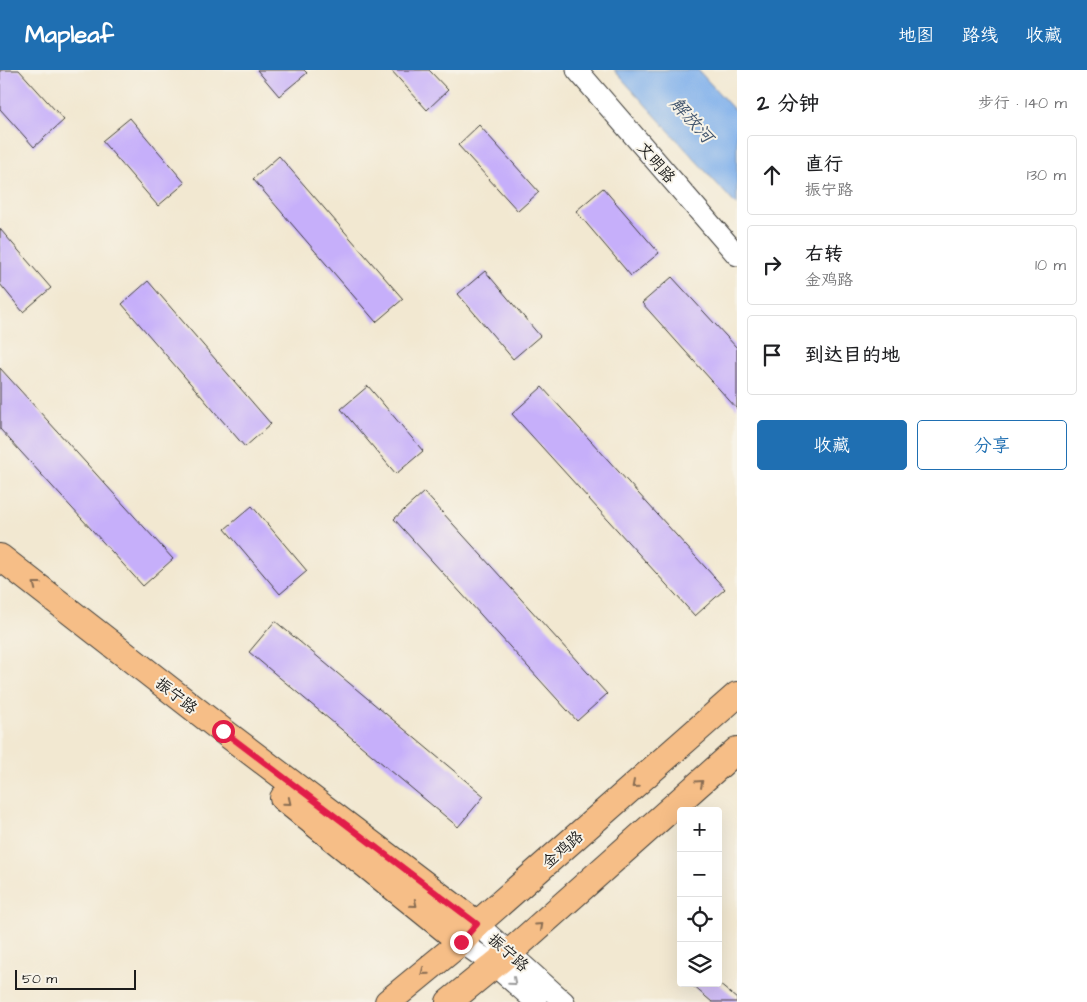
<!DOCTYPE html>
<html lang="zh">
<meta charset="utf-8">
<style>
:root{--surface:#fff;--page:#f2f2f2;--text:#202124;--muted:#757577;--line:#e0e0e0;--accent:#1f6fb2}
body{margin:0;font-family:"Architects Daughter","LXGW WenKai TC",sans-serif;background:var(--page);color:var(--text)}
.controls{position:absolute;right:15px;bottom:15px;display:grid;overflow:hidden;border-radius:5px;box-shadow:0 5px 20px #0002}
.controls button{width:45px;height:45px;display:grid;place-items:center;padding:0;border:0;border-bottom:1px solid var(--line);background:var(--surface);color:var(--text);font:25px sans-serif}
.scale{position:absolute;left:15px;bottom:12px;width:121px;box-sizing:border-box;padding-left:5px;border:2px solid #1c1c1c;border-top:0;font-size:14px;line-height:18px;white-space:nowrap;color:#1c1c1c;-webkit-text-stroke:4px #f7f3e8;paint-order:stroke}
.stop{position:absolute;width:15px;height:15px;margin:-11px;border:4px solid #e11d48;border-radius:50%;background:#fff}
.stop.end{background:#e11d48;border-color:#fff;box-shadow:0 1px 5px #0008}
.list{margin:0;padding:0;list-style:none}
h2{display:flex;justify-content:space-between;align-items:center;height:65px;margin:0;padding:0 20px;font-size:21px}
h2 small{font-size:16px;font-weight:400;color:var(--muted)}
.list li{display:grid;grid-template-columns:32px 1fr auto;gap:15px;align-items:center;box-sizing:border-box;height:80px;margin:0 10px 10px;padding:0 10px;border:1px solid var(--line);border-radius:5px}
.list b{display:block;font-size:19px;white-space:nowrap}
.list p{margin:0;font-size:16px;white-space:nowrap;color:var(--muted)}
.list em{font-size:16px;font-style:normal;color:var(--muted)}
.actions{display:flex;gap:10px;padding:15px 20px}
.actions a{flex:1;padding:11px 0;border:1px solid var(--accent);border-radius:5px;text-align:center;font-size:18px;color:var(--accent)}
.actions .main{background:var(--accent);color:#fff}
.icon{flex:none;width:28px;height:28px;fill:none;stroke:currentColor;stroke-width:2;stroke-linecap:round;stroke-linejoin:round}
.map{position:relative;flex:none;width:737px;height:932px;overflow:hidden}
header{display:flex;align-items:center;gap:30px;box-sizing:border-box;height:70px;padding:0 25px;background:var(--accent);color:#fff}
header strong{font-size:24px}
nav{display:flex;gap:28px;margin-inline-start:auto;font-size:18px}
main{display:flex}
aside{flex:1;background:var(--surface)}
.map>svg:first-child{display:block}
.water{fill:#80b0eb;stroke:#4e6684}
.building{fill:#c6affa}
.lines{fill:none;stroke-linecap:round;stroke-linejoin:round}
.minor-casing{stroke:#3c3b37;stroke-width:23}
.major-casing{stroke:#3c3b37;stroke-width:28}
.minor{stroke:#fff;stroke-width:21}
.major{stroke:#f6be87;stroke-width:26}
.oneway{stroke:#896d52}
.oneway2{stroke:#999}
.route{stroke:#e11d48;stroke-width:6}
.labels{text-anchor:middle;stroke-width:4;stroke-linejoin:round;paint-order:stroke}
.street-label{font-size:16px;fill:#1c1c1c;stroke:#f7f3e8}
.water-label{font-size:18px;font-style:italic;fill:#44576f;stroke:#f7f3e8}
</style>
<header>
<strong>Mapleaf</strong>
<nav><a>地图</a><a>路线</a><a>收藏</a></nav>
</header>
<main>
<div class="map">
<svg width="737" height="932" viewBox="0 0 737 932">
<rect width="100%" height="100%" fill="#f7f3e8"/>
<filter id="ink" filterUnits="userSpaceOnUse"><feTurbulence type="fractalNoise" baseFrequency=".02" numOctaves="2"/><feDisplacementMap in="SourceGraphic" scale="10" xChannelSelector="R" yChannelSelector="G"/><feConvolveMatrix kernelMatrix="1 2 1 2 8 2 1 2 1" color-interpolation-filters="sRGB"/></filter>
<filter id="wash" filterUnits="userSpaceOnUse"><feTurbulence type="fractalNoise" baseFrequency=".0096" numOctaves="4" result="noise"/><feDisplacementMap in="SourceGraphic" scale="20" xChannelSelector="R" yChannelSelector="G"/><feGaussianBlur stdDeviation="1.12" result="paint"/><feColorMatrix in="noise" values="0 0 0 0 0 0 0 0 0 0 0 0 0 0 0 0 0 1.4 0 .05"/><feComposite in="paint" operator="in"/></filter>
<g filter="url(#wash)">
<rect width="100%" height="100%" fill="#f2e8d1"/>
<!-- water -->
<path class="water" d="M614,0H698L737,43V136Z"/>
<g id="blocks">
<!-- building -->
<path class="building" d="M0,0H19L64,50L34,77L0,39Z
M257,0H304L307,3L279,26Z
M391,0H429L448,20L427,40Z
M130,48L185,113L158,136L102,71Z
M479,55L539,122L518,141L458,75Z
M279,86L403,229L376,252L253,109Z
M603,118L659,183L631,206L576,141Z
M0,159L51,218L23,242L0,214Z
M485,201L540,266L513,289L458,224Z
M672,207L737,278V339L642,233Z
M148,211L271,354L245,377L122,234Z
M0,298L173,489L143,516L0,359Z
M368,316L423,381L396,404L341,339Z
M542,317L725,519L695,546L512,344Z
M424,422L607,624L577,651L394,449Z
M252,436L307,501L280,524L225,459Z
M275,551L484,726L458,757L249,582Z
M696,913H718L737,929V932H712L693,916Z"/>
</g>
</g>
<g filter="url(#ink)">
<use href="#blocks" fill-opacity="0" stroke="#3c3b37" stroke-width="1"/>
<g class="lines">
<defs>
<path id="minor" d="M577,0L737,185
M477,854L564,932
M461,872L494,895L536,932"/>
<path id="major" d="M0,487L223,661L477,854
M283,728L461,872
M388,932L461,872L477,854L737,625
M449,932L509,883L737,680"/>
</defs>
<!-- minor casing -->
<use href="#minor" class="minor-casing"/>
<!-- major casing -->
<use href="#major" class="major-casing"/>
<!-- minor -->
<use href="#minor" class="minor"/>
<!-- major -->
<use href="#major" class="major"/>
</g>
<!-- one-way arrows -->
<defs><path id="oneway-chevron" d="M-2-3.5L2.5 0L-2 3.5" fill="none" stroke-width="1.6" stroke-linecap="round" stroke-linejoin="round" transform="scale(1.25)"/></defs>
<g class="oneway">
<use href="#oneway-chevron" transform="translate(36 515) rotate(-142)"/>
<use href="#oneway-chevron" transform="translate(700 713) rotate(-42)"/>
<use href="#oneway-chevron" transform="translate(635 715) rotate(139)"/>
<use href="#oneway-chevron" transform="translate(288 732) rotate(39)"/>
<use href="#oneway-chevron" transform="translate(414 834) rotate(39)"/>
<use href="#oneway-chevron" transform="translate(540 856) rotate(-42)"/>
<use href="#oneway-chevron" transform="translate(424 902) rotate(141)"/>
</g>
<use class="oneway2" href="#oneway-chevron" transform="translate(513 912) rotate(41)"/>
</g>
<g class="lines" filter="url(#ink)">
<!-- route -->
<path class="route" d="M223,661L477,854L461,872"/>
</g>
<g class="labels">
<!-- street labels -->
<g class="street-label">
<text transform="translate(657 92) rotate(49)" y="6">文明路</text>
<text transform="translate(177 625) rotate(38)" y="6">振宁路</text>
<text transform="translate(562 779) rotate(-41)" y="6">金鸡路</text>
<text transform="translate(509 882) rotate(42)" y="6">振宁路</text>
</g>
<!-- water labels -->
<g class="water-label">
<text transform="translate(692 50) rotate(48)" y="6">解放河</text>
</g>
</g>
</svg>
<div class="controls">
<button>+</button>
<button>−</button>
<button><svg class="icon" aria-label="locate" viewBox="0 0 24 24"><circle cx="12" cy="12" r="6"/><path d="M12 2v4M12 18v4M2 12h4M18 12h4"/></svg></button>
<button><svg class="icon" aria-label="layers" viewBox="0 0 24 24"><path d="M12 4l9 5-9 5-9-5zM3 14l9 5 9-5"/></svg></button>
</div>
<div class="scale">50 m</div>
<div class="stop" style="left:223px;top:661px"></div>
<div class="stop end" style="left:461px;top:872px"></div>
</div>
<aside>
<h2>2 分钟<small>步行 · 140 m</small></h2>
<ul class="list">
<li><svg class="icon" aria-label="ahead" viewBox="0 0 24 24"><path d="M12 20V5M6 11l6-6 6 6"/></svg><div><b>直行</b><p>振宁路</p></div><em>130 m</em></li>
<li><svg class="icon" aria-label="right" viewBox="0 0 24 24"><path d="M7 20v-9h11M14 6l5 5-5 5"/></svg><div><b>右转</b><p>金鸡路</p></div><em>10 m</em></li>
<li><svg class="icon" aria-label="arrive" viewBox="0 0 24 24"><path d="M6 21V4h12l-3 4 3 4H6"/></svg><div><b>到达目的地</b></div></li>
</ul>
<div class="actions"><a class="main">收藏</a><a>分享</a></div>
</aside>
</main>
